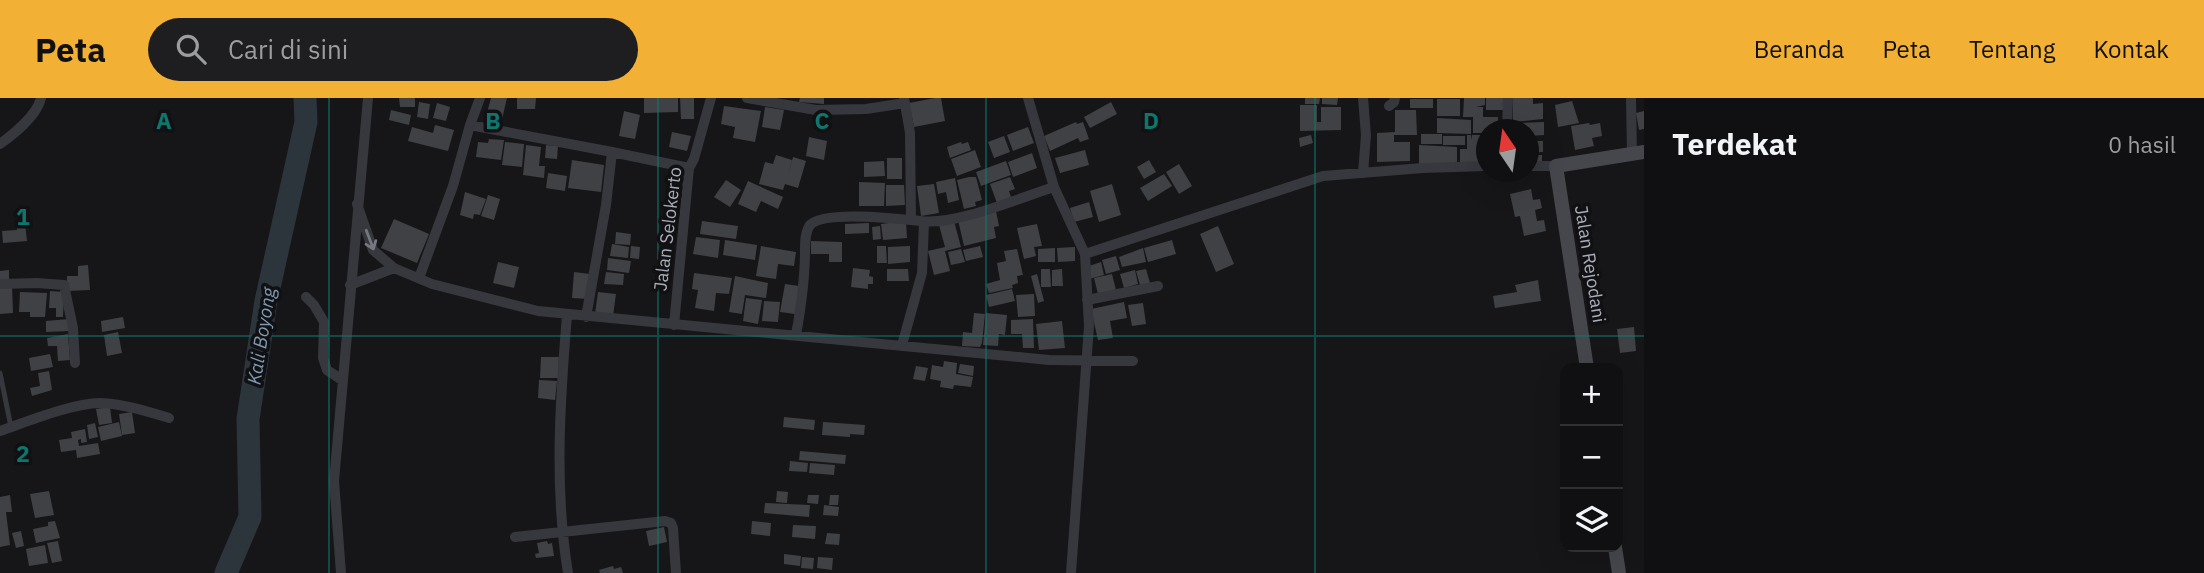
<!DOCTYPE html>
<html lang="id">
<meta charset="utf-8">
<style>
:root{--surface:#101012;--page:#1e1e20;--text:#f1f3f6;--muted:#9c9d9f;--line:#303032;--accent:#f2b134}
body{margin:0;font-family:"IBM Plex Sans",sans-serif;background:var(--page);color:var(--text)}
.controls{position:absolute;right:21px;bottom:21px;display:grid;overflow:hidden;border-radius:14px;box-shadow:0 7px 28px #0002}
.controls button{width:63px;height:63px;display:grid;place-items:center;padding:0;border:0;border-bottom:2px solid var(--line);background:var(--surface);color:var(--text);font:35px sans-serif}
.compass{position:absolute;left:1476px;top:21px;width:63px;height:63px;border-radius:50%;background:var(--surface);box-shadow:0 7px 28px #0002;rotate:347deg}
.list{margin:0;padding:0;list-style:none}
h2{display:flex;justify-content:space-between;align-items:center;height:91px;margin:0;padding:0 28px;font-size:30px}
h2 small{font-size:23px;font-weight:400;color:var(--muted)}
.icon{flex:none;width:38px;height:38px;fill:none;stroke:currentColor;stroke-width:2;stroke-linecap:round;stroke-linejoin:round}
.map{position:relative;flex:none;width:1644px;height:475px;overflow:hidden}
header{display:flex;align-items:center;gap:42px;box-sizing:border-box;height:98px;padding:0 35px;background:var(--accent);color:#111}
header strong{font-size:33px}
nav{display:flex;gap:38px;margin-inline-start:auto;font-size:24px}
.search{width:490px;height:63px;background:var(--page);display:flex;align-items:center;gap:18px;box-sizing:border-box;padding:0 24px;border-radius:38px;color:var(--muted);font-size:26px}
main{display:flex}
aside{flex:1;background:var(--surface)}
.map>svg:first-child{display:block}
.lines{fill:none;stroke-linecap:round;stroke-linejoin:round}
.river{stroke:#2c353c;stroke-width:23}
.building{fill:#404145}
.lane{stroke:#37383d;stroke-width:5}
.street{stroke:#37383d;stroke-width:10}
.secondary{stroke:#45474d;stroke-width:14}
.oneway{stroke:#757881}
.grid{fill:none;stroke:#0f766e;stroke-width:2;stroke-opacity:0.55}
.labels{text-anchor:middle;stroke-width:7;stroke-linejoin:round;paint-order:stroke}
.street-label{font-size:18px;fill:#a8adb8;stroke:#111113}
.water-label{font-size:19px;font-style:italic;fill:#7f9bb3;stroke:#111113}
.grid-label{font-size:23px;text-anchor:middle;font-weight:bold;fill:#0f766e;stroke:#111113;stroke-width:7;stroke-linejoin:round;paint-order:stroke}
</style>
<header>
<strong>Peta</strong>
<div class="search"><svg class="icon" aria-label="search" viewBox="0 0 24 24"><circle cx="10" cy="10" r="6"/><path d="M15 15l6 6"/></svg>Cari di sini</div>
<nav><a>Beranda</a><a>Peta</a><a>Tentang</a><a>Kontak</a></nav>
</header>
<main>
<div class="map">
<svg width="1644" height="475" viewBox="0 0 1644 475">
<rect width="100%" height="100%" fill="#161618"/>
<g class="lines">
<!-- river -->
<path class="river" d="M226,475L250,419L248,321L266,203L306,24L305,0"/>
</g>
<!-- building -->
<path class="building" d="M399,0H415V9H400Z
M491,0H507L500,30L484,26Z
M517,0H536L535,11H517Z
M644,0H678V14L644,15Z
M680,0H694V21H681Z
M800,0H824V6L799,4Z
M935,0H941L945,23L914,29L909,5Z
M1305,0H1320L1319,6H1305Z
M1322,0H1338L1337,7L1322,6Z
M1464,0H1485V7L1476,9H1483V19H1498V32H1486V35H1473V19H1463Z
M1486,0H1504V12H1486Z
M1513,0H1533V6L1543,5V21L1513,24Z
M1410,1H1433V10H1410Z
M1437,1H1460V18H1437Z
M1572,3L1579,25L1558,29L1555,7Z
M419,4L430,6L428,21L417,19Z
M1111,4L1117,16L1090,30L1084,19Z
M437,5L450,9L446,23L433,20Z
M1300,7H1317V24H1321V9H1341V32L1300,33Z
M724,8L761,13L755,44L733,40L735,29L721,26Z
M765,9L784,12L780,32L762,29Z
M391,12L411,17L409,27L389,22Z
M1395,12H1416L1417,37H1394V44H1410V63L1377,64V35L1395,34Z
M624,13L640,17L635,41L619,38Z
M1644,13V31L1639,32L1636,15Z
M1437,20L1471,22V36L1437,35Z
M1076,24L1077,26L1083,24L1089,41L1080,44L1078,40L1050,53L1044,38Z
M1544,24V37L1528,38V32H1521V25Z
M1589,25L1590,27L1600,25L1602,38L1592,40L1594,48L1575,52L1571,28Z
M435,27L454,32L448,53L408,43L412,29L433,35Z
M1028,29L1034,45L1013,53L1007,37Z
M672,34L691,38L687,53L669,49Z
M1421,36H1442V46H1421Z
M1311,37L1313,45L1300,49L1299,40Z
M1467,37H1471L1472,42V37H1486V64H1460V51H1467Z
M1004,38L1010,54L994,60L988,44Z
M1443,38H1465V47H1443Z
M809,39L827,43L824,62L806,58Z
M489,41L504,42L501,62L476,59L478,44L488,45Z
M1528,43H1543V54L1528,55Z
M505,44L524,46L522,69L502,67Z
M961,44L962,46L968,44L971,52L950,60L947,49Z
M526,47L541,49L539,68H545L544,80L523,77Z
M546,47L558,48L557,61L545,60Z
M1419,47L1457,49V68L1419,67Z
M975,52L981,69L957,78L951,61Z
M1085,52L1089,67L1060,75L1055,60Z
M1032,55L1037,70L1013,79L1008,64Z
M776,57L792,62L788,78L793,59L806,63L798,90L785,86L783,92L759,86L765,64L773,66Z
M1528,57H1542V67H1528Z
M887,60H902V81H887Z
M572,62L604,67L601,94L568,90Z
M1149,62L1156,74L1144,81L1137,69Z
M884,63L885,78L864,79V64Z
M1006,63L1011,77L981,88L976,74Z
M1179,66L1192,88L1179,96L1166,74Z
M548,75L567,78L565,93L546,90Z
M1164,76L1172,88L1148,103L1140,90Z
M969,79H976L982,102L975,104L976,108L964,111L957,82Z
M1010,79L1015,91L1009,93L1011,99L997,105L990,86Z
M955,80L959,102L948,105L946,94L938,96L936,84Z
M726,82L741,92L730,109L714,99Z
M748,83L783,99L778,111L761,103L756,114L738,106Z
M859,84L885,85L884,108H859Z
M934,86L939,115L921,118L917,88Z
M1112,86L1121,117L1099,124L1090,93Z
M886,87H904L905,107L886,108Z
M1531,91L1533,102L1540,101L1542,110L1535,112L1537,123L1544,122L1546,133L1524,138L1520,118L1515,119L1510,96Z
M465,94L486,101L480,117L474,116L473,121L460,117Z
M488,97L500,101L494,122L481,118Z
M1089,104L1093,119L1074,124L1070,110Z
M996,113L999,128L994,129L996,140L964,148L958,122Z
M394,121L429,136L417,165L381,150Z
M702,123L738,128L736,141L700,136Z
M906,123L907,140L883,142L881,126Z
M954,123L961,149L945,153L950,173L934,177L928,153L945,149L939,127Z
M16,125H25L27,143L3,145L2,133L17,132Z
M869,125V135L845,136V126Z
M1037,126L1042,148L1034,149L1036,158L1024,161L1017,130Z
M880,128L881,141L873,142L872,129Z
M1218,128L1234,166L1216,174L1200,136Z
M616,134L631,136L630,147L615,146Z
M696,139L720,142L718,160L693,156Z
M725,142L757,147L755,162L723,157Z
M1172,142L1176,156L1148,164L1144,150Z
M811,143L842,144V164H829V156H811Z
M612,146L629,149L628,160L610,158Z
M631,148L640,149L639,161L630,160Z
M761,148L796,154L794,168L778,166L776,181L756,178Z
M877,148H886L887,165H877Z
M910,148V164L888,166V149Z
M980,148L983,159L966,163L963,152Z
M1075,149V163L1058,164L1057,150Z
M1055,150V164H1038V151Z
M1143,150L1146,164L1122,169L1119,159Z
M961,151L965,164L951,167L948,154Z
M1017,151L1023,177L1017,178L1018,185L1012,187L1013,190L989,195L986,186L1000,182L997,165L1006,163L1004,153Z
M1116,158L1120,172L1106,176L1102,162Z
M608,160L631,163L629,175L607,172Z
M498,164L519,169L514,190L493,185Z
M1101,164L1104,177L1089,181L1086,169Z
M88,167L90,192L67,193V178H78V168Z
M853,170L870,172L869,178L873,179V186H868V191L851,189Z
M887,171H908L909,183H887Z
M1041,171H1050L1051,189H1041Z
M1062,171L1063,188H1052V172Z
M1146,171L1150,185L1140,187L1136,173Z
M9,172V182L0,183V173Z
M1135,172L1138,186L1124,190L1120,176Z
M574,174L590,176L588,201L572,200Z
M606,174L624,176L623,187L604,186Z
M694,175L732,180L729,196L716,195L714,213L695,210L698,192L692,191Z
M1037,176L1044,203L1038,205L1031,178Z
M1112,176L1116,192L1098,196L1094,180Z
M735,178L768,185L766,200L745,197L742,216L729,214Z
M1538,182L1541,203L1495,210L1493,198L1517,194L1515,187Z
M785,186L799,188L795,216L780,214Z
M12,187L13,215L0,216V188Z
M1012,191L1015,203L989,209L986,197Z
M50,193L64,194L63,219H56V210H49Z
M20,194L47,195L45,219H30V214H19Z
M598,194L616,196L613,218L595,216Z
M1034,196L1035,218L1018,219L1016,197Z
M746,200L762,202L758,226L743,223Z
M764,203L780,204L778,224L762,223Z
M1124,204L1127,220L1110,223L1113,240L1098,242L1091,211Z
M1143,205L1146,226L1132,228L1128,207Z
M974,215L985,216L982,245L980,249L962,248L963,234L972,235Z
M986,215L1007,217L1005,237L999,236L998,248L983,247Z
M123,219L125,230L102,234L101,223Z
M69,221L70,233L46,234V223Z
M1033,221L1034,250H1023L1022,236H1011V222Z
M1062,223L1065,250L1039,252L1036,226Z
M1634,229L1636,253L1620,255L1617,231Z
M118,234L122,255L107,258L104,237Z
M68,236L70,262L58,263L57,248H48L47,240Z
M50,256L53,269L31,273L29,260Z
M541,259H559L558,280H540Z
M944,263L957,265L956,276L973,279L971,289L954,287L953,291L940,289L941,283L930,281L932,267L943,269Z
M960,266L974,268L973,278L958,275Z
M916,268L928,270L925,283L913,281Z
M49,273L52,292L32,298L30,290L40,288L38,275Z
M539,282L557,283L555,302L538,300Z
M110,309L112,325L99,327L96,311Z
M132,314L135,335L122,337L119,316Z
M784,319L815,322L814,332L783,329Z
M119,324L122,338L101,343L98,329Z
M823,324L865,327L864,337L850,336V339L822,337Z
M95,325L98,339L89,341L87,327Z
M85,331L87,344L81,345V341L78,342L79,348L98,345L100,356L77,360L76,352L61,354L59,342L72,340L71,334Z
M800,353L846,357L845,366L799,362Z
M790,363L808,365L807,374L789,373Z
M810,365L835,367L834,377L809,375Z
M49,393L54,417L35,420L30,396Z
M777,393L788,394L787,405L776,404Z
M10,397L12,414H6L10,447L0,449V399Z
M808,397H819L818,406L807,405Z
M830,397H839L838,407H829Z
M765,405L810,407L809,419L764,415Z
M824,407L839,409L838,418L823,417Z
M55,423L60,440L36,445L33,431L48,428V424Z
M752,423L771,425L770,438L751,436Z
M793,427L816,428L815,441L792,439Z
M664,429L667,444L649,448L646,433Z
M21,433L24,448L16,450L12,435Z
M827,435L840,436L839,447L825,446Z
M58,443L62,463L52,465L47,445Z
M547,443L548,446L552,445L554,458L536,460L535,456L539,455L537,445Z
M45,447L48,465L29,468L26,451Z
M784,456L801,458L800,468L784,466Z
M802,459L814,460L813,471L801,470Z
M818,459L833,460L832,472L817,470Z
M613,468L614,471L621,469L623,475H600L599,472Z"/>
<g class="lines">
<!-- lane -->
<path class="lane" d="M0,275L11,329"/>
<!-- street -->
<path class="street" d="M747,0L816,12L866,11L905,5
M904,0L910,35L911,121
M1028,0L1054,89L1085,156
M1363,0L1366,37L1363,75
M1631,0L1632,56
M1389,8L1394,4L1395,0
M470,27L480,0
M1507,32L1508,0
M0,46C14,36 37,17 41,0
M612,54L689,70
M1528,68H1556
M357,106L373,152L394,170L432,186L538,213L1049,262L1133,263
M419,180L453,88L470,27L612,54L606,107L586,219
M0,186L37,185L64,187L73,230L75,265
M350,187L394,170
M306,199L314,207L324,224L323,260L327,272L342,282
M1087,202L1158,188
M567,217C560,303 554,389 568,475
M674,227L689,70L694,61L711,0
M796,237C801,209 805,181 805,153C805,144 805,134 810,127C824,112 900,121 920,123C955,128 1019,100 1054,89
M902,247L922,175L924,124
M0,333C26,324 73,305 100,305C124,306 146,313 169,320
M515,439L665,423L671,425L673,430L676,475
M341,475L334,383L368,0
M1071,475L1089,228L1085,156L1323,78L1423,70L1486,68"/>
<!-- secondary -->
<path class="secondary" d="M1587,270L1556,68L1644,54
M1615,449L1619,475"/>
</g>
<!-- one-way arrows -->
<defs><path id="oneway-shaft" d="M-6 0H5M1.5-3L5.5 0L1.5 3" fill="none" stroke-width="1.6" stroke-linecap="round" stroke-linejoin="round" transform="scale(1.75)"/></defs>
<use class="oneway" href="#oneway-shaft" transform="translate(370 142) rotate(69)"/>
<!-- grid -->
<path class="grid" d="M329,0V475M658,0V475M986,0V475M1315,0V475M0,238H1644"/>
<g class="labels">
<!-- street labels -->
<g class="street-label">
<text transform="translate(668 131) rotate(-83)" y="6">Jalan Selokerto</text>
<text transform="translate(1590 166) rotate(81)" y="6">Jalan Rejodani</text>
</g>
<!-- water labels -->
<g class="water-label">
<text transform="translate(261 238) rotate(-81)" y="7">Kali Boyong</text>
</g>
</g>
<g class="grid-label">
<text x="164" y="31">A</text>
<text x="493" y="31">B</text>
<text x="822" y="31">C</text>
<text x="1151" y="31">D</text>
<text x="23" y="127">1</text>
<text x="23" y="364">2</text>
</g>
</svg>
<div class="controls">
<button>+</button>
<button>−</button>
<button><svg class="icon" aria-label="layers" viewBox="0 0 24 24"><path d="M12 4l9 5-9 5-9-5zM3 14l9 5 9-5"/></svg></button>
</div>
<svg class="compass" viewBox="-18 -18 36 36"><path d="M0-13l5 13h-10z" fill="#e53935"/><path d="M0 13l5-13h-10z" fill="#9c9d9f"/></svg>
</div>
<aside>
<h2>Terdekat<small>0 hasil</small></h2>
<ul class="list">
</ul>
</aside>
</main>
